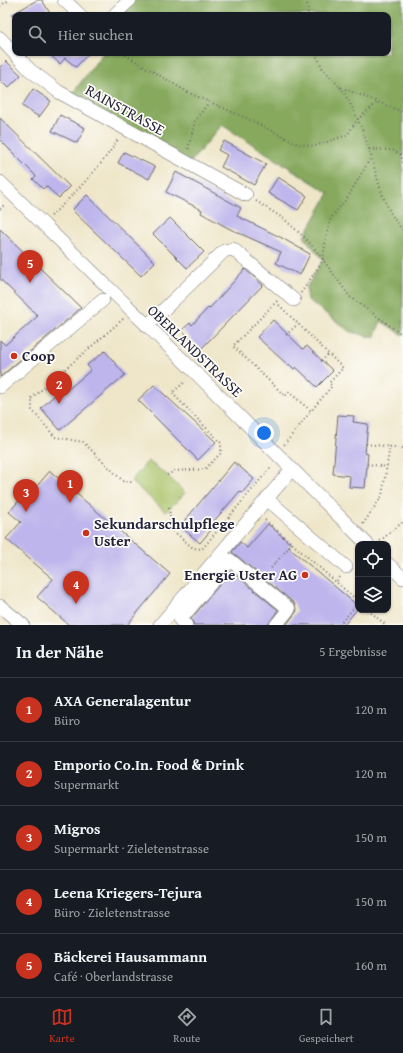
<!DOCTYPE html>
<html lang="de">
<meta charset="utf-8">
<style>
:root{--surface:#171b24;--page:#20242c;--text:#f1f3f6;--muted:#9ea1a6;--line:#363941;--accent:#c8321e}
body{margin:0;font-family:"Gentium Book Plus",serif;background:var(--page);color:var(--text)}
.controls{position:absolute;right:12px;bottom:12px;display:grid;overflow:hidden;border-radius:8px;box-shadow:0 1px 3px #0004}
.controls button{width:36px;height:36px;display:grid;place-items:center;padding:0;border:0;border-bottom:1px solid var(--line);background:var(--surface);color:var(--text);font:20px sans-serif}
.you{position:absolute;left:264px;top:433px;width:14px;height:14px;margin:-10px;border:3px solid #fff;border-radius:50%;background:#1a73e8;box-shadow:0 0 0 6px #1a73e833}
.badge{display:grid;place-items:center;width:26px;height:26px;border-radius:50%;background:var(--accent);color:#fff;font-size:13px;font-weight:700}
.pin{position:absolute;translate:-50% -33px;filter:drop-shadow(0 1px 2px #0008)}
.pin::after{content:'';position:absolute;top:21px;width:14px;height:12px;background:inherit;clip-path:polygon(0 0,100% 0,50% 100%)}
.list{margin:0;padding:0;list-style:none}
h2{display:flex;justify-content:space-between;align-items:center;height:52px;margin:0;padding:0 16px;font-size:17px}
h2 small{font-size:13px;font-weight:400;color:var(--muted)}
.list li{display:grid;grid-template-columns:26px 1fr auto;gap:12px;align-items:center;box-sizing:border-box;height:64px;padding:0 16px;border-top:1px solid var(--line)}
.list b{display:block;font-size:15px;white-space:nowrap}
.list p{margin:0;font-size:13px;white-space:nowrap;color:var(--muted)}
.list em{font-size:13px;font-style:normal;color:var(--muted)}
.icon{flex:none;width:22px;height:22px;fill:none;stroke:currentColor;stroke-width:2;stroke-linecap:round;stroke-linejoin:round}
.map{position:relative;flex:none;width:403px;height:625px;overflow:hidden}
.search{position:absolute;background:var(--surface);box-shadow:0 1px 3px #0004;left:12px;right:12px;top:12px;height:44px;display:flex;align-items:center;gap:10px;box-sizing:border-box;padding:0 14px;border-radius:8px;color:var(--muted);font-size:15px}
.sheet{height:372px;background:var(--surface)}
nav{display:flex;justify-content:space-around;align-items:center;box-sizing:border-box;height:56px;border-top:1px solid var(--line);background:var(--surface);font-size:11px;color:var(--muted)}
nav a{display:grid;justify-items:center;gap:2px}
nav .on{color:var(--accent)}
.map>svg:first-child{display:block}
.green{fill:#a9c369;stroke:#667252}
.forest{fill:#86a95d;stroke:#54664c}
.building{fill:#bdb5ec}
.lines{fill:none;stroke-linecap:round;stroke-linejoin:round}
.minor-casing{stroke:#6a676d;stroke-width:14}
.path{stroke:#6a676d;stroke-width:2;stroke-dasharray:1 3;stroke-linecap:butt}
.minor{stroke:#fff;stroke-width:13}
.poi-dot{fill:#c8321e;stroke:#fdfcf7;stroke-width:1.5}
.labels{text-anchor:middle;stroke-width:3.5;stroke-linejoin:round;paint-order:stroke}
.street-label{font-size:15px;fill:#22223b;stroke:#fdfcf7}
.poi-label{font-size:15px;font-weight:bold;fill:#22223b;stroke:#fdfcf7;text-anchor:start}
</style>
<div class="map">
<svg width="403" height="625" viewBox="0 0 403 625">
<rect width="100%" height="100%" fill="#fdfcf7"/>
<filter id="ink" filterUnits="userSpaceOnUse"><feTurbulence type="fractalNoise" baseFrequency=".025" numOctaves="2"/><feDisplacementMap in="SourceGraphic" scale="8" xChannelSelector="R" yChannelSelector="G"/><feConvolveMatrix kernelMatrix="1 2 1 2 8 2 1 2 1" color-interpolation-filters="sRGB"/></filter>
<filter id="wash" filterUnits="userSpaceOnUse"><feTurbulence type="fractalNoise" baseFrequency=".012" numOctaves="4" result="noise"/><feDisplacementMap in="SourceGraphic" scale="16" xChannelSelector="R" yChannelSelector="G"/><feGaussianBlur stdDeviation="0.9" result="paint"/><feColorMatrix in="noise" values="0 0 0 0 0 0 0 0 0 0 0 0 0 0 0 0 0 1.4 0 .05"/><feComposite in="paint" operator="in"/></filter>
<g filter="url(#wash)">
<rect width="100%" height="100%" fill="#efe6c9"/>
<!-- green -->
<path class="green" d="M148,461L167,475L185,493L166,512L131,481Z"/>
<!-- forest -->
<path class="forest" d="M130,0H403V335L381,321L374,338L349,331L308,300L306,288L323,260L304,237L329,193L222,125L189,164L69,98L103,53H388V15H114Z"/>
<g id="blocks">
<!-- building -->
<path class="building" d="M37,0H42L51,15H11Z
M48,53H89L76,67L65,58L60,64Z
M6,61L21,75L8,88L0,80V67Z
M33,89L51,101L39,117L22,106Z
M60,115L85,128L77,143L52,131Z
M0,118L70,187L59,198L46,186L43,189L33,179L36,176L0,140Z
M224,141L266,164L254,185L221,167L227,155L218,150Z
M124,152L155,167L149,179L118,163Z
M176,172L241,208L237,216L280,237L310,254L300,275L276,263L281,252L230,229L201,213L202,210L166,192Z
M278,177L307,196L298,210L268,193Z
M87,195L155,262L141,276L72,210Z
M170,218L204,252L187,268L153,234Z
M0,229L81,308L0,377V340L5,345L38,316L0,279Z
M245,269L263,285L201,349L182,330L190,323L192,325L208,308L209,309Z
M273,320L303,349L307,346L333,371L317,387L296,367L294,369L289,364L288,365L257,337Z
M105,351L125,375L60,430L41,408L56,394L59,397L91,370L87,365Z
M154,385L216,442L198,460L138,400Z
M338,415L354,416L353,422L368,424L365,453L368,454L365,488L349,487L350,476L333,474Z
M234,462L254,479L242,493L240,491L208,528L211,530L200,543L180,526Z
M50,471L170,574L127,625H69L37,597L53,579L6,539L21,522L9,512L31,487L34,489Z
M268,524L291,544L288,547L358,606V608L344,625H286L297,611L294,603L232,552L240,542L247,548Z
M231,571L278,610L268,625H194L191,619Z"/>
</g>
</g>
<g filter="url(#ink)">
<use href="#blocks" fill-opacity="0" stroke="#6a676d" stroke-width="1"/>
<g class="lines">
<defs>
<path id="minor" d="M64,0L80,15
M114,15L130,0
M0,38L30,70L59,92L246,195
M0,182L195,372L367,544
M147,326L224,251L233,249L294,300
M0,387L103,300
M267,499L346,567
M388,564L403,578
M0,606L23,625
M160,625L292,469
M186,625L180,620L230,560L289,609L276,625"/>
</defs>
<!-- minor casing -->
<use href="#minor" class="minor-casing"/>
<!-- path -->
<path class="path" d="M307,0L308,15
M0,6L9,0
M122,53L189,93L246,118L298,144L315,146L347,135L358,119L378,102
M315,53L323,69L340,87L403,112
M340,87C353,106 362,127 369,149C377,175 383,210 403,230
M188,149L195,121L209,102
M369,149L392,150L401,155L403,163
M256,201L284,219L304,237L316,250L350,297L403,335
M0,209L5,204
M51,216C76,192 100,168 119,138
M301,293L323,260L326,237L331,218L348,197L371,157
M277,301L233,346L285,396L289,392L311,411L284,445
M279,305L343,368L329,383L332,386L311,411
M123,319L32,398V410L55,437L83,442L124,482H132
M286,335L298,324
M321,361L329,354
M366,444L403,448
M367,464L387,467
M167,475L175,471L205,469L221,453V443L172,393L186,381
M169,508L171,529L193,548L202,549L272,466
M265,520L336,582
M363,524L382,496L390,446
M380,541L403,522
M271,568L292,544
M340,577L336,582L358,601
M368,610L386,625
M339,625L358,603"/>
<!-- minor -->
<use href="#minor" class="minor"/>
</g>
</g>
<!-- markers -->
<g class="poi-dot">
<circle cx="14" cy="356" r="4"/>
<circle cx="86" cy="533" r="4"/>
<circle cx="305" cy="575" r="4"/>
</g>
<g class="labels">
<!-- street labels -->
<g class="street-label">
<text transform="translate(125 110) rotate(29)" y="5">RAINSTRASSE</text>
<text transform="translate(195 351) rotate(44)" y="5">OBERLANDSTRASSE</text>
</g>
<!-- poi labels -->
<g class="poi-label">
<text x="22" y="361">Coop</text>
<text x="94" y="529">Sekundarschulpflege<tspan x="94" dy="17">Uster</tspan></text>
<text x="297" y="580" text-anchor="end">Energie Uster AG</text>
</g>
</g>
</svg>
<div class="controls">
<button><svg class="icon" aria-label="locate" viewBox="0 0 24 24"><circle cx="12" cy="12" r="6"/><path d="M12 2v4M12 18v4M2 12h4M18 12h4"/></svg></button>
<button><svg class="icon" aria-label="layers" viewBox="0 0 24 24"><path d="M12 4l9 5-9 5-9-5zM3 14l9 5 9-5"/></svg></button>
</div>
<div class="you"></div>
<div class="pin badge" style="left:70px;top:503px">1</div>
<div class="pin badge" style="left:59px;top:404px">2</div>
<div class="pin badge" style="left:26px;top:512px">3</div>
<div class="pin badge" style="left:76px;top:604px">4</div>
<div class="pin badge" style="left:30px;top:283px">5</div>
<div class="search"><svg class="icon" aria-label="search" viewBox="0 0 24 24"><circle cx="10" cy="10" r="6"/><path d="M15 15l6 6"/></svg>Hier suchen</div>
</div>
<section class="sheet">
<h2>In der Nähe<small>5 Ergebnisse</small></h2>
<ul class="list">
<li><span class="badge">1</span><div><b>AXA Generalagentur</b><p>Büro</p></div><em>120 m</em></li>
<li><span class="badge">2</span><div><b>Emporio Co.In. Food &amp; Drink</b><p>Supermarkt</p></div><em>120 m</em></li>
<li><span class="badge">3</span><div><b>Migros</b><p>Supermarkt · Zieletenstrasse</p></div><em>150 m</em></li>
<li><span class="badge">4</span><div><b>Leena Kriegers-Tejura</b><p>Büro · Zieletenstrasse</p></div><em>150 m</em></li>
<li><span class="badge">5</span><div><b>Bäckerei Hausammann</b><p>Café · Oberlandstrasse</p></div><em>160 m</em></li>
</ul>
</section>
<nav>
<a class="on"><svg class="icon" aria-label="map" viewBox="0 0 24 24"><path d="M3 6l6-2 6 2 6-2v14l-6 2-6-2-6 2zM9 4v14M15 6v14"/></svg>Karte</a>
<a><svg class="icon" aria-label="directions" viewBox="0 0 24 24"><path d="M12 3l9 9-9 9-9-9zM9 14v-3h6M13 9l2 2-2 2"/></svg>Route</a>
<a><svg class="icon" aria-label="saved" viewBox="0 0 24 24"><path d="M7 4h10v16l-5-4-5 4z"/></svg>Gespeichert</a>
</nav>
